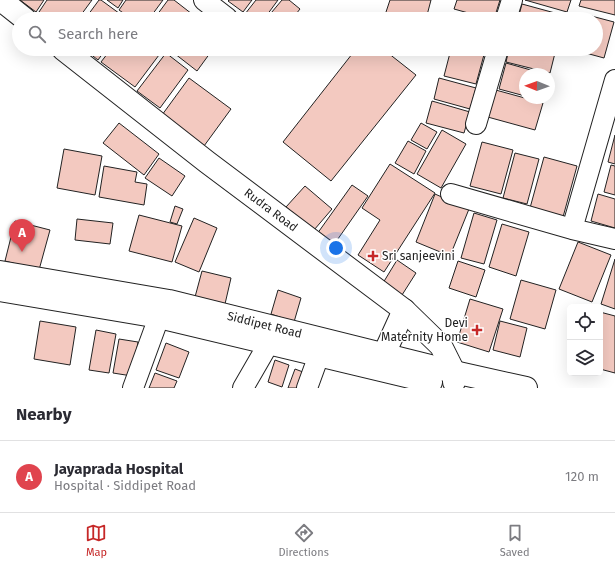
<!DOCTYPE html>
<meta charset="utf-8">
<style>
:root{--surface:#fff;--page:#f7f7f7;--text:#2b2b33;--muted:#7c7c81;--line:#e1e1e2;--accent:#c62828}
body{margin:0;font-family:"Fira Sans",sans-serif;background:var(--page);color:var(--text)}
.controls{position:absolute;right:12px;bottom:12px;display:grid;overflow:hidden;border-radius:6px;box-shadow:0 4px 16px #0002}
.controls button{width:36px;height:36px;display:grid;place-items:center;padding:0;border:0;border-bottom:1px solid var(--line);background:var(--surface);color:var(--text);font:20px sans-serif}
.compass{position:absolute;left:519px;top:68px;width:36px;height:36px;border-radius:50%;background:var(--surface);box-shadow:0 4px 16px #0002;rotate:271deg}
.you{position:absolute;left:336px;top:248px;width:14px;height:14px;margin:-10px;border:3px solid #fff;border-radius:50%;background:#1a73e8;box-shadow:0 0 0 6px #1a73e833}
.badge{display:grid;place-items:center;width:26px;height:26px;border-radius:50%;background:var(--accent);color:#fff;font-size:13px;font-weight:700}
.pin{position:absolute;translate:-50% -33px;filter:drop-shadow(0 1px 2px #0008)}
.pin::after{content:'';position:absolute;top:21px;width:14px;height:12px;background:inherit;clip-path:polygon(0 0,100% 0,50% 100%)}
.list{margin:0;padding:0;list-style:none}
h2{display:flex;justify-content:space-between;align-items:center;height:52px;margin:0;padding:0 16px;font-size:17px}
h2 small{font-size:13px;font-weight:400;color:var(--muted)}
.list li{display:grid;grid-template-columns:26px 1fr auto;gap:12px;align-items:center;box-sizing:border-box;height:72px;padding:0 16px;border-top:1px solid var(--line)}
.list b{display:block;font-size:15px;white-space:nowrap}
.list p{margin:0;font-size:13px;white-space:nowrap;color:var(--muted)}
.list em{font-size:13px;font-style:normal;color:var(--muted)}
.icon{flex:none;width:22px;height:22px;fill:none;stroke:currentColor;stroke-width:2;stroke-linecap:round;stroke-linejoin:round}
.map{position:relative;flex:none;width:615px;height:388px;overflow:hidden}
.search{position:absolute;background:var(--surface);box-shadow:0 4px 16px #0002;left:12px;right:12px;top:12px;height:44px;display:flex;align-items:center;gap:10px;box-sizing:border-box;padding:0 14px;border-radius:22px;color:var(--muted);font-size:15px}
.sheet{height:124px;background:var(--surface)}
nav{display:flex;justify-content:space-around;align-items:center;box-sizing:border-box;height:56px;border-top:1px solid var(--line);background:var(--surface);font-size:11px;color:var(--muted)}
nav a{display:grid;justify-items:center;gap:2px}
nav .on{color:var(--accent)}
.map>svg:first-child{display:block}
.building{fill:#f3c9c0;stroke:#222}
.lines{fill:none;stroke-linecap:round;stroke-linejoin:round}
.minor-casing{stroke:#222;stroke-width:22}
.major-casing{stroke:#222;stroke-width:24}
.minor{stroke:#fff;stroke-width:20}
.major{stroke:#fff;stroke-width:22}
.poi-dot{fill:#c62828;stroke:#fff;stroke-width:1.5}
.labels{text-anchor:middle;stroke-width:3;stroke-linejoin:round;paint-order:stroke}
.street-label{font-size:12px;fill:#222;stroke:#fff}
.poi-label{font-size:12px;fill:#222;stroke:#fff;text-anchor:start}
</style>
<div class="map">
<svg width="615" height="388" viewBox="0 0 615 388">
<rect width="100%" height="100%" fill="#fff"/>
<!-- building -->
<path class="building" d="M20,0H44L36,12Z
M47,0H92L78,19H48L39,12Z
M99,0H101L127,19H85Z
M107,0H123L118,8Z
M126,0H163L149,19H132L119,10Z
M168,0H174L192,14L188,19H154Z
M229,0H252L243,12L228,1Z
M256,0H278L264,19H251L245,14Z
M282,0H289L300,9L292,19H266Z
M390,0H431L426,19H387L384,18Z
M457,0H500L494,19H490L454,9Z
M525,0H571L567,12Z
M581,0H615V15L579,6Z
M522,4L566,16L565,19H518Z
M580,13L614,22L604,58L571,49H596V19H579Z
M197,15L202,19H193Z
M84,49H106L98,60Z
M111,49H159L162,51L135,87L101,62Z
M171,49H213L197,71L170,50Z
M356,49H383L416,75L331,181L283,142Z
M451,49H478L485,51L476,84L444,76Z
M509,49H556L550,73L506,62Z
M166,53L188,70L160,108L137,91Z
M506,63L545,74H525V96L499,89Z
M189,78L231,109L204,146L162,115Z
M439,78L476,88L470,109L434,99Z
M492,89L543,103L535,130L484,116Z
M432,101L470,112L464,133L426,123Z
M119,123L159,154L144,175L103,143Z
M421,123L437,132L427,149L411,140Z
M442,130L466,144L441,188L417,174Z
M615,135V164L608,162Z
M408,141L426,151L414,174L395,163Z
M482,142L513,150L501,194L470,186Z
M64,149L102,156L95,195L57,188Z
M515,153L539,159L527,204L503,198Z
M544,157L577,166L563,217L530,208Z
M159,158L185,176L172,196L145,178Z
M390,164L435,193L384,272L358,255L380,220L362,208Z
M611,165L615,166V195L604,192Z
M104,166L137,172L135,182L147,184L144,205L99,197Z
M352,185L368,196L333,246L317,234Z
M305,186L332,209L314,230L286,207Z
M435,194L469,209L450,256L416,242Z
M598,194L615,199V228L591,221Z
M175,206L183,209L177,224L170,222Z
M474,213L497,220L484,264L461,258Z
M139,215L182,226L172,262L129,251Z
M194,218L217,228L199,272L175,262Z
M77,219L113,223L110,244L75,240Z
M15,221L50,230L39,270L5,261Z
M502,224L529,232L516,276L489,267Z
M578,242L611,255L592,302L559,289Z
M615,259V309L601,304Z
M397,260L416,273L402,295L383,283Z
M458,261L485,270L476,297L449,288Z
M202,271L231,278L225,304L195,297Z
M521,280L556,290L545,329L510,319Z
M278,290L301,298L294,322L271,314Z
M470,299L503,309L489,352L457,342Z
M600,312L615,316V373L600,369Z
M40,321L76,327L70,365L34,359Z
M500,321L527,328L520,357L493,350Z
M96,330L116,334L109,373L89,370Z
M119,339L138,342L132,376L113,373Z
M166,343L189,352L179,378L156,370Z
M275,360L289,365L282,387L268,382Z
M295,369L311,375L307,388H288Z
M155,373L177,381L174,388H149Z"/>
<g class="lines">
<defs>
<path id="minor" d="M204,0L227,18
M506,19L512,0
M476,124L498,49
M451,194L572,229L615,239
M572,229L615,80
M133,388L159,317
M243,388L269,343
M307,388L319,355"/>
<g id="major">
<path d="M1,0L25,19"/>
<path id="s1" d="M63,49L207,162L404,310L441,346L454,372V382"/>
<path id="s2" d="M0,272L169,301L454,372L526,388"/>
<path d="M0,290L159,317L431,382"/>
<path d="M384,354L404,310"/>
</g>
</defs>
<!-- minor casing -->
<use href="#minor" class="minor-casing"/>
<!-- major casing -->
<use href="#major" class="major-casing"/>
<!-- minor -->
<use href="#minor" class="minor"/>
<!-- major -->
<use href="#major" class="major"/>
</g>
<!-- markers -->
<g class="poi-dot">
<path d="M371 250h4v4h4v4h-4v4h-4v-4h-4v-4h4z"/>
<path d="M475 324h4v4h4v4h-4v4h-4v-4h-4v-4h4z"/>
</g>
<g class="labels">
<!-- street labels -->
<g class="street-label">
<text dy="4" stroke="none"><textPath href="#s1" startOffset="263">Rudra Road</textPath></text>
<text dy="4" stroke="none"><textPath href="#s2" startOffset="270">Siddipet Road</textPath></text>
</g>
<!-- poi labels -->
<g class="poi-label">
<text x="382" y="260">Sri sanjeevini</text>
<text x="468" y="327" text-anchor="end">Devi<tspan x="468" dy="14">Maternity Home</tspan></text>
</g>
</g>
</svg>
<div class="controls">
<button><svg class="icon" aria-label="locate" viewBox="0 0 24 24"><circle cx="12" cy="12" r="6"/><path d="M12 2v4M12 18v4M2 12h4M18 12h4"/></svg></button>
<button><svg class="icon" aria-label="layers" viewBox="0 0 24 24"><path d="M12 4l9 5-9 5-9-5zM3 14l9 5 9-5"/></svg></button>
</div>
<svg class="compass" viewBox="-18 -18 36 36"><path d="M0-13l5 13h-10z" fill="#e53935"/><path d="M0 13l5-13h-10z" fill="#7c7c81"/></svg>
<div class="you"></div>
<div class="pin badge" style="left:22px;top:252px;background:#e0444e">A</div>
<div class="search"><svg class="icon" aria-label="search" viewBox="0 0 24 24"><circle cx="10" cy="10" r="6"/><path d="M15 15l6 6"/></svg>Search here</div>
</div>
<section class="sheet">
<h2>Nearby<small></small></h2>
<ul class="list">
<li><span class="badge" style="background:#e0444e">A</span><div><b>Jayaprada Hospital</b><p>Hospital · Siddipet Road</p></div><em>120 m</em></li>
</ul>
</section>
<nav>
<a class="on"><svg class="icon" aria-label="map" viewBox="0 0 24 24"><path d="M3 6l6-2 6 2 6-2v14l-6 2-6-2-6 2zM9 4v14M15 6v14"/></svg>Map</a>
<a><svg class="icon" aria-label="directions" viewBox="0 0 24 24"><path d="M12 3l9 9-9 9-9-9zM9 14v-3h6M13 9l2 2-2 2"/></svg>Directions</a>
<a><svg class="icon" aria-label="saved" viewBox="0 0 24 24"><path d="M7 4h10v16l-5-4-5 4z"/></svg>Saved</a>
</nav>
